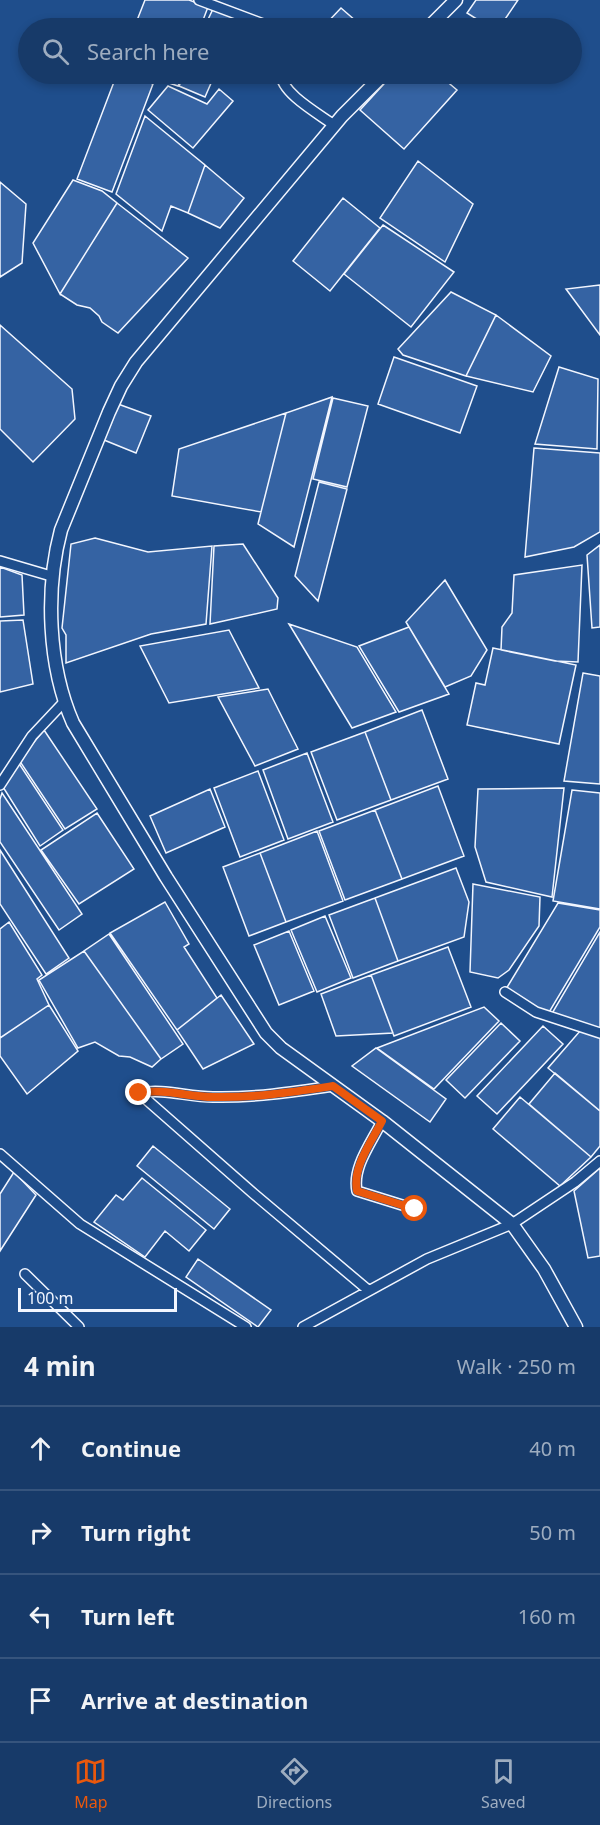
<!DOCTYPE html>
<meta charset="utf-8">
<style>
:root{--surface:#173a69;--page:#244571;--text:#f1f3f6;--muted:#9eadc0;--line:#36547d;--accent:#ea580c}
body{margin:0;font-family:"Noto Sans",sans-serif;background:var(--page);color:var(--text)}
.scale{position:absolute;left:18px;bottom:15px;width:159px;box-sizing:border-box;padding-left:6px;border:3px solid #f2f6ff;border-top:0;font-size:16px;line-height:21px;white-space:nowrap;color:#f2f6ff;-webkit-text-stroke:4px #1f4e8c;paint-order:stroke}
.stop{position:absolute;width:18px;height:18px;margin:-14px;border:4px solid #ea580c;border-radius:50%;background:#fff}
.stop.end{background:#ea580c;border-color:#fff;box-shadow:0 2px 6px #0008}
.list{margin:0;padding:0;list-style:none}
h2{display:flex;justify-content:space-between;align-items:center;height:78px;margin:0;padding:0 24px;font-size:26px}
h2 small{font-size:20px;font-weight:400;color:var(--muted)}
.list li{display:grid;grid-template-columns:39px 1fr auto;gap:18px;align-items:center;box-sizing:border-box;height:84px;padding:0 24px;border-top:2px solid var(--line)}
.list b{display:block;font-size:22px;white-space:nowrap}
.list em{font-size:20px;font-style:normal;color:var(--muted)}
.icon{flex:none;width:33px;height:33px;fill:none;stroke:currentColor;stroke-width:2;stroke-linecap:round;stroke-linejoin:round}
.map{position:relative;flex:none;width:600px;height:1327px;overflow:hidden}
.search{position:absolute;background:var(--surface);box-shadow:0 3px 9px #0003;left:18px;right:18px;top:18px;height:66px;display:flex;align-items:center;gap:15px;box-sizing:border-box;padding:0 21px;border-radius:33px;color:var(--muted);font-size:22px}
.sheet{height:414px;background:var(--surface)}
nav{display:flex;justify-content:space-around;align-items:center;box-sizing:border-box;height:84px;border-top:2px solid var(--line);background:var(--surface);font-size:16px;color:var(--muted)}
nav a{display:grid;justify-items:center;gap:3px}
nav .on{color:var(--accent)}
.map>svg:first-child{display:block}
.building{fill:#3563a3;stroke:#f2f6ff;stroke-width:1.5}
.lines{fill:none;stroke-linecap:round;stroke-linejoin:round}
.minor-casing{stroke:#f2f6ff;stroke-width:12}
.tertiary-casing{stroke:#f2f6ff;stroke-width:15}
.minor{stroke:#1f4e8c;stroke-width:9}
.tertiary{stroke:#1f4e8c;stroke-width:12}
.route{stroke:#ea580c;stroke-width:8}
</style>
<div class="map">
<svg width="600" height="1327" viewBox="0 0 600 1327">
<rect width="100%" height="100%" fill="#1f4e8c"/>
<!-- building -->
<path class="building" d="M145,0H189L208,7L200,28H134Z
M476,0H518L499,28H491L467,13Z
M341,8L364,28H322Z
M213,9L239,20L235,28H204Z
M117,74H125L153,84L112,192L77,179Z
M142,74H183L178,86Z
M185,74H215L205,97L179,86Z
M324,74H347L338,83Z
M393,74H438L457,90L404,149L360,110Z
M168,86L207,104L219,89L233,101L193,148L148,110Z
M145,116L205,165L188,213L171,206L162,231L116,194Z
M418,161L473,204L445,262L380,218Z
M205,165L244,198L220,228L188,213Z
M73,180L102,191L117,203L60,294L33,243Z
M0,182L26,204L22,263L0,277Z
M343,198L380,228L330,291L293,261Z
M117,203L188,258L118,333L102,322L99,316L90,308L77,305L60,294Z
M383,225L454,272L411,327L344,274Z
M600,285V335L566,289Z
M451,292L496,315L466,376L403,355L398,349Z
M496,315L551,356L533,392L466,376Z
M0,325L72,389L75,419L33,462L0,429Z
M394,357L477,386L460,433L378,404Z
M559,367L598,379L597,449L535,444Z
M332,397L294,547L258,524L261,512L286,413Z
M333,398L368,406L347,487L313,479Z
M118,404L151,416L136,453L104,440Z
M286,413L261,512L172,496L179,449Z
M534,448L600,453V532L574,547L525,557Z
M319,482L347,489L318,601L295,576Z
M95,538L148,552L212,546L206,624L151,634L66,663V635L62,628L71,544Z
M243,544L278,598L277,609L210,624L214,546Z
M600,545V627L592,628L587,555Z
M582,565L578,662L555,661L501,650L502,627L512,613L514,575Z
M0,567L22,575L24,615L0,617Z
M445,580L487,650L471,676L445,687L406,622Z
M23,620L33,684L0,692V621Z
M289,624L357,647L396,712L352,728Z
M409,627L449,694L399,712L359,646Z
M229,630L259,688L169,703L140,646Z
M493,648L576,665L559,744L467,725L476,683L485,685Z
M583,673L600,676V784L564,781Z
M268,689L298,749L255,766L218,697Z
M422,710L448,779L391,800L365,732Z
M44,730L97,809L65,829L19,760Z
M365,732L391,800L337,820L311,752Z
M307,753L333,822L288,839L263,770Z
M18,762L63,830L40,846L3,787Z
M258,771L284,840L240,857L214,788Z
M438,786L464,856L402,879L375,810Z
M564,788L552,897L486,882L475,847L478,789Z
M210,789L225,827L166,853L150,816Z
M572,790L600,793V909L553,901Z
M2,793L82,914L59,930L0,842V799Z
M375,810L402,879L345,900L319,831Z
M97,813L134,869L79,904L41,850Z
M317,831L343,901L286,922L260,853Z
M0,850L69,958L46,974L0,904Z
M260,853L286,922L249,936L223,867Z
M456,868L469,902L464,937L398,961L375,898Z
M473,884L540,897L539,926L509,970L498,978L470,972Z
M375,898L398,961L353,978L329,915Z
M165,902L189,944L184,947L217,998L177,1030L110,933Z
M558,903L600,910V927L548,1014L506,989Z
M325,916L351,978L317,992L291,930Z
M9,922L42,975L37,979L49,1005L0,1038V929Z
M289,931L314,991L279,1005L254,945Z
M600,932V1029L551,1015Z
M109,934L183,1044L161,1059L84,951Z
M448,947L471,1007L394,1036L371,975Z
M84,951L161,1059L152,1067L130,1057L119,1056L95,1042L78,1048L39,980Z
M371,975L393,1033L336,1036L321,994Z
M221,995L254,1044L203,1069L177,1030Z
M49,1005L78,1051L27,1094L0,1056V1038Z
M484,1007L499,1021L434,1089L377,1048Z
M501,1023L520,1041L465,1098L446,1080Z
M543,1026L563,1044L497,1114L477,1096Z
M580,1031L600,1036V1111L548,1068Z
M376,1048L446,1099L430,1122L352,1066Z
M555,1073L600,1111V1146L591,1157L529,1104Z
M520,1097L591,1157L560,1186L493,1129Z
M153,1146L230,1209L214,1229L137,1166Z
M600,1168V1256L588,1258L574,1191Z
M14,1172L36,1195L0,1251V1194Z
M142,1178L206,1230L189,1251L165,1231L145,1257L94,1222L116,1195L123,1200Z
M198,1259L271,1310L258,1327L186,1277Z"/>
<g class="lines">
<defs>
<path id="minor" d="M199,0L274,28
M281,74C281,93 319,114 334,125
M0,561L51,576
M0,785L32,736L64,702
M505,992L536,1012L600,1033
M139,1093L254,1194L368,1290
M139,1093C164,1088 187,1097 213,1097C253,1098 293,1092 333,1086
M382,1121C372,1142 352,1167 357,1191L415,1209
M0,1154L80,1224L246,1327
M25,1274L79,1327
M303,1327L427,1259L512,1224L575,1182L600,1161"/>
<path id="tertiary" d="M428,28L456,0
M384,74L342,116L136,362L121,386L109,412L61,530C45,590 48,666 73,723L166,877L266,1033L281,1048L382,1121L512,1224L544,1269L576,1327"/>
</defs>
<!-- minor casing -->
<use href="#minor" class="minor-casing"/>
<!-- tertiary casing -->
<use href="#tertiary" class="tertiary-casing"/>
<!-- minor -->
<use href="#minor" class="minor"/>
<!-- tertiary -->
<use href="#tertiary" class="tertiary"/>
</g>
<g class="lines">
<!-- route -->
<path class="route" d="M139,1093C164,1088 188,1097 213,1097C254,1098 293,1092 333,1086L382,1121C372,1141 352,1167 357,1191L415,1209"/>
</g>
</svg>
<div class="scale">100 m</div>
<div class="stop" style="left:415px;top:1209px"></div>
<div class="stop end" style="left:139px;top:1093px"></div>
<div class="search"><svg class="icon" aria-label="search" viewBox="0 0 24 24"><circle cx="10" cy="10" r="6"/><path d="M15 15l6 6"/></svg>Search here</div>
</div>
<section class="sheet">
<h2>4 min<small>Walk · 250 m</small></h2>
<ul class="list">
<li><svg class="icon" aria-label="ahead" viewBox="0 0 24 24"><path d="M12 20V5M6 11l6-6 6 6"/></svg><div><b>Continue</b></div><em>40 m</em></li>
<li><svg class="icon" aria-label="right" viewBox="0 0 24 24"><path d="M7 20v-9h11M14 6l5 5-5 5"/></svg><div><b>Turn right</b></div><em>50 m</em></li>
<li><svg class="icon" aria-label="left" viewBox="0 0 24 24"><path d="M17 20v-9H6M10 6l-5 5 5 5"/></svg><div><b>Turn left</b></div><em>160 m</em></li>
<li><svg class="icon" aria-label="arrive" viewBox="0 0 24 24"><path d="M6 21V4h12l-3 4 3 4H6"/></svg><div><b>Arrive at destination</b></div></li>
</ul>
</section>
<nav>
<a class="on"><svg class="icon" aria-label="map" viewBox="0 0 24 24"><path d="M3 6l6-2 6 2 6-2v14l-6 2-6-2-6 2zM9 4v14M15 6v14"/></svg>Map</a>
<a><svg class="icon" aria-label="directions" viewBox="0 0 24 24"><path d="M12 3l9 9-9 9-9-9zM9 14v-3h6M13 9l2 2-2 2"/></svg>Directions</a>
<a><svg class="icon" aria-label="saved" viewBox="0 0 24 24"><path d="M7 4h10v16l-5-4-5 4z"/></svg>Saved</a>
</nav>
